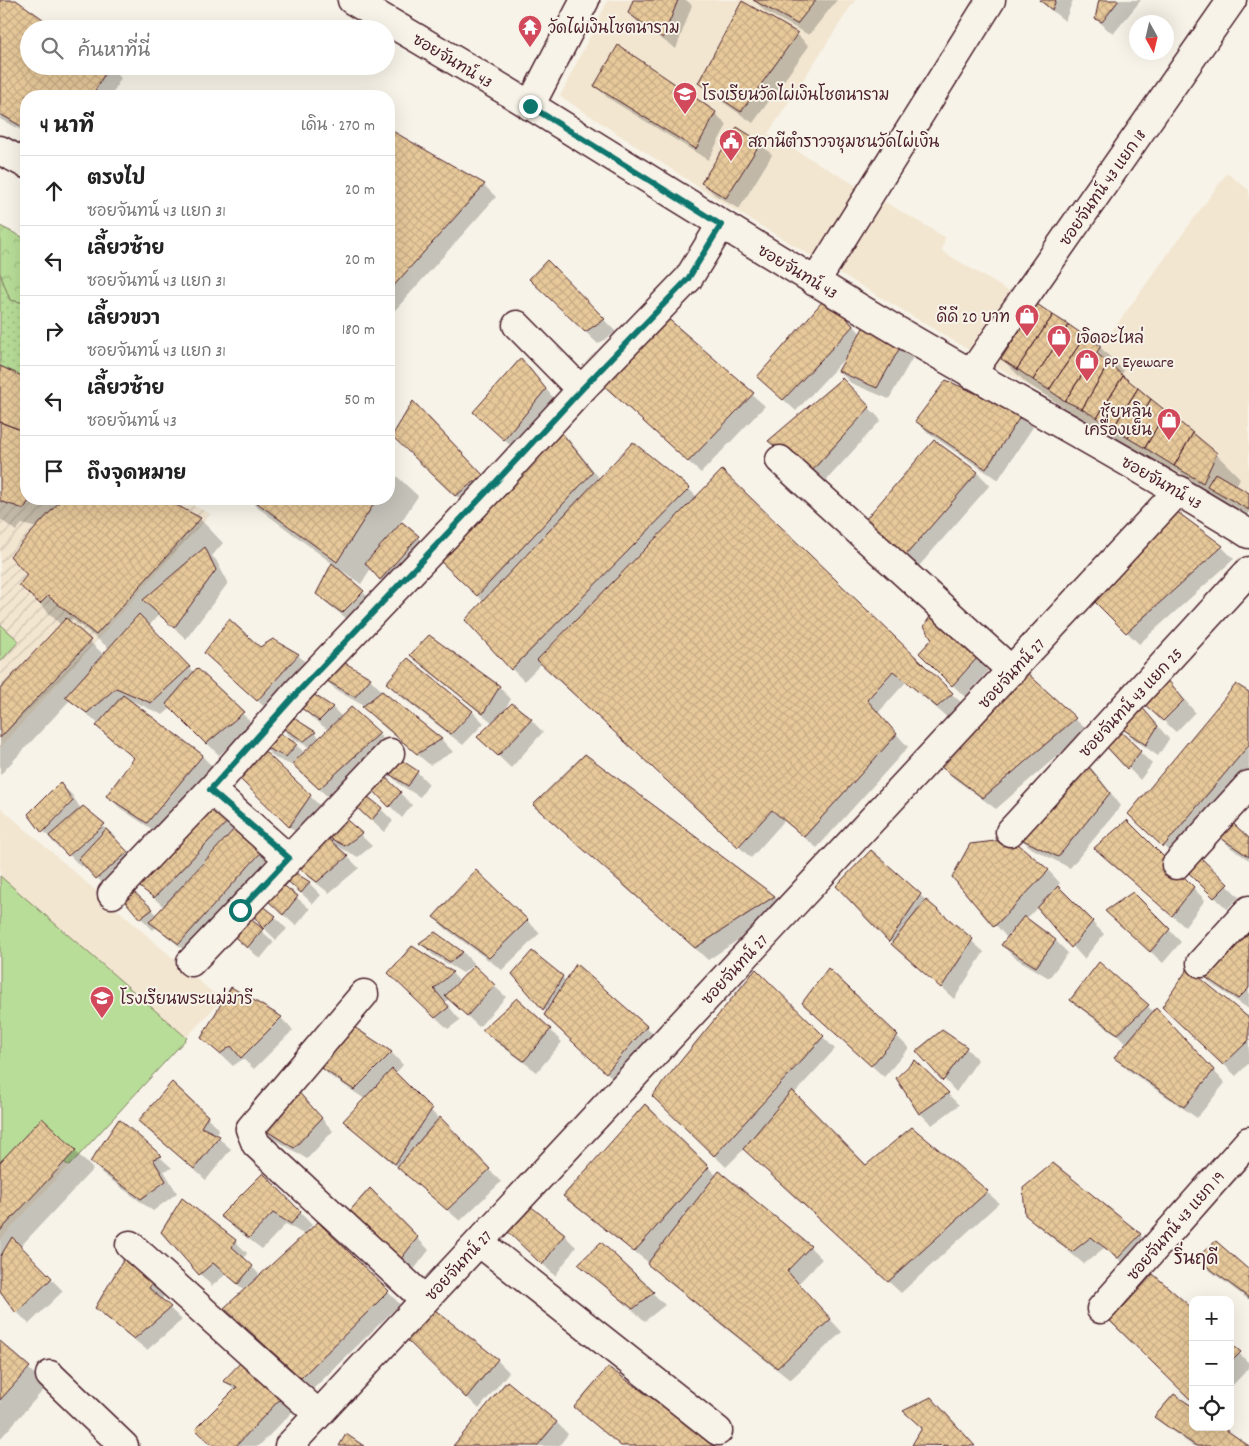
<!DOCTYPE html>
<html lang="th">
<meta charset="utf-8">
<style>
:root{--surface:#fff;--page:#f6f6f6;--text:#222;--muted:#767676;--line:#e0e0e0}
body{margin:0;font-family:Dekko,"Playpen Sans Thai",sans-serif;background:var(--page);color:var(--text)}
.controls{position:absolute;right:15px;bottom:15px;display:grid;overflow:hidden;border-radius:10px;box-shadow:0 5px 20px #0002}
.controls button{width:45px;height:45px;display:grid;place-items:center;padding:0;border:0;border-bottom:1px solid var(--line);background:var(--surface);color:var(--text);font:25px sans-serif}
.compass{position:absolute;left:1129px;top:15px;width:45px;height:45px;border-radius:50%;background:var(--surface);box-shadow:0 5px 20px #0002;rotate:172deg}
.stop{position:absolute;width:15px;height:15px;margin:-11px;border:4px solid #0f766e;border-radius:50%;background:#fff}
.stop.end{background:#0f766e;border-color:#fff;box-shadow:0 1px 5px #0008}
.list{margin:0;padding:0;list-style:none}
h2{display:flex;justify-content:space-between;align-items:center;height:65px;margin:0;padding:0 20px;font-size:21px}
h2 small{font-size:16px;font-weight:400;color:var(--muted)}
.list li{display:grid;grid-template-columns:32px 1fr auto;gap:15px;align-items:center;box-sizing:border-box;height:70px;padding:0 20px;border-top:1px solid var(--line)}
.list b{display:block;font-size:19px;white-space:nowrap}
.list p{margin:0;font-size:16px;white-space:nowrap;color:var(--muted)}
.list em{font-size:16px;font-style:normal;color:var(--muted)}
.icon{flex:none;width:28px;height:28px;fill:none;stroke:currentColor;stroke-width:2;stroke-linecap:round;stroke-linejoin:round}
.map{position:relative;flex:none;width:1249px;height:1446px;overflow:hidden}
.search{position:absolute;background:var(--surface);box-shadow:0 5px 20px #0002;left:20px;top:20px;width:375px;height:55px;display:flex;align-items:center;gap:12px;box-sizing:border-box;padding:0 18px;border-radius:28px;color:var(--muted);font-size:19px}
.panel{position:absolute;background:var(--surface);box-shadow:0 5px 20px #0002;left:20px;top:90px;width:375px;height:415px;border-radius:20px}
.map>svg:first-child{display:block}
.built{fill:#f2e6d1}
.industrial{fill:url(#industrial-furrows)}
.grass{fill:url(#grass-dots);stroke:#817e62}
.forest{fill:url(#forest-crowns);stroke:#817e62}
.green{fill:#b8dd98;stroke:#817e62}
.shadow{fill:#0003;fill-rule:evenodd}
.building{fill:url(#building-cross-hatch);stroke:#4a1f2b}
.lines{fill:none;stroke-linecap:round;stroke-linejoin:round}
.minor-casing{stroke:#4a1f2b;stroke-width:31}
.minor{stroke:#f7f3e8;stroke-width:28}
.route{stroke:#0f766e;stroke-width:6}
.labels{text-anchor:middle;stroke-width:4;stroke-linejoin:round;paint-order:stroke}
.poi-label{font-size:16px;fill:#4a1f2b;stroke:#f7f3e8;text-anchor:start}
.street-label{font-size:16px;fill:#4a1f2b;stroke:#f7f3e8}
.neighbourhood-label{font-size:18px;fill:#4a1f2b;stroke:#f7f3e8}
</style>
<div class="map">
<svg width="1249" height="1446" viewBox="0 0 1249 1446">
<defs>
<pattern id="industrial-furrows" width="10" height="10" patternUnits="userSpaceOnUse" patternTransform="scale(1.25)"><rect width="10" height="10" fill="#f2e6d1"/><path d="M-1 1l2-2M0 10L10 0M9 11l2-2" fill="none" stroke="#d1c5b4"/></pattern>
<pattern id="grass-dots" width="8" height="8" patternUnits="userSpaceOnUse" patternTransform="scale(1.25)"><rect width="8" height="8" fill="#b8dd98"/><path d="M2 2h.1M6 6h.1" fill="none" stroke="#a0bd83" stroke-width="1.8" stroke-linecap="round"/></pattern>
<pattern id="forest-crowns" width="20" height="18" patternUnits="userSpaceOnUse" patternTransform="scale(1.25)"><rect width="20" height="18" fill="#b8dd98"/><path d="M2 6a3 3 0 1 1 6 0M12 15a3 3 0 1 1 6 0" fill="none" stroke="#a0bd83"/></pattern>
<pattern id="building-cross-hatch" width="8" height="8" patternUnits="userSpaceOnUse" patternTransform="scale(1.25)"><rect width="8" height="8" fill="#e7c99a"/><path d="M0 0l8 8M0 8l8-8" fill="none" stroke="#c8ac85"/></pattern>
</defs>
<rect width="100%" height="100%" fill="#f7f3e8"/>
<filter id="ink" filterUnits="userSpaceOnUse"><feTurbulence type="fractalNoise" baseFrequency=".02" numOctaves="2"/><feDisplacementMap in="SourceGraphic" scale="10" xChannelSelector="R" yChannelSelector="G"/><feConvolveMatrix kernelMatrix="1 2 1 2 8 2 1 2 1" color-interpolation-filters="sRGB"/></filter>
<g filter="url(#ink)">
<!-- built -->
<path class="built" d="M608,0H855L768,134L945,237L942,251L1005,289L1037,304L1101,346L1227,173L1249,190V514L1073,412L724,204L560,96Z
M0,807L221,1000L0,1240Z"/>
<!-- industrial -->
<path class="industrial" d="M0,366L26,378V499H181L210,514L0,748Z"/>
<!-- grass -->
<path class="grass" d="M0,273L10,300L26,303V378L0,366Z"/>
<!-- forest -->
<path class="forest" d="M0,226L26,239V303L10,300L0,273Z"/>
<!-- green -->
<path class="green" d="M0,624L19,641L0,662Z
M0,876L187,1038L69,1166L35,1138L0,1174Z"/>
<!-- shadow -->
<path class="shadow" d="M2,0H14L29,29V66H109L121,78L111,96H26V133L0,119V4Z
M635,0H686L692,5L676,49L641,25L629,13Z
M754,0H837L809,35L766,12Z
M1038,0H1073L1065,21Z
M1101,0H1141L1114,33L1108,30L1096,18Z
M797,34L809,46L753,123L711,94L699,82Z
M596,86L715,113L727,125L708,160L608,98Z
M737,128L760,143L772,155L739,209L715,195L703,183Z
M389,131L484,185L496,197L389,317Z
M547,262L616,332L598,344L543,291Z
M840,309L861,334L901,345L913,357L889,399L851,383L839,371L845,358L796,411L771,388Z
M665,318L765,406L701,473L614,395Z
M1100,347L1124,371L1121,375L1216,454L1240,478L1236,486L1249,494V517L1200,490L1187,477L1171,468L1169,471L1107,432L1090,424L1026,383L1002,359Z
M521,360L557,402L517,451L486,424Z
M0,367L26,380V499H162L200,519L223,543L212,556L216,560L228,583L186,639L159,614L149,626L195,673L255,725L219,755L171,708L163,715L128,699L202,756L214,768L159,834L120,808L108,796L135,759L109,738L97,726L99,724L70,700L0,775V691L61,625L21,585L29,575L37,528L22,524L16,531L0,519ZM72,619L110,649L104,655L69,622Z
M842,380L881,420L823,484L782,453L770,441Z
M425,415L494,488L468,507L405,447Z
M1021,415L1033,427L998,480L928,433L916,421Z
M558,429L570,441L600,479L689,489L697,497L952,694L964,705L949,719L906,682L878,713L908,747L817,848L784,821L751,858L542,663L524,681L512,669L484,602L452,571Z
M934,441L978,473L990,485L919,566L878,532Z
M389,469L418,496L401,522L430,549L392,591L371,568L361,584L340,569L339,571L375,603L355,625L329,605L317,593L333,564L257,507L249,499H389Z
M1172,510L1222,547L1234,559L1139,644L1092,597Z
M273,640L298,655L310,667L270,712L218,665L259,648Z
M920,653L976,659L988,671L965,697Z
M412,655L499,687L511,699L504,711L531,720L543,732L511,768L491,749L493,723L424,667Z
M340,662L370,679L382,691L381,692L442,740L453,752L430,765L375,719L364,706L336,690L324,678Z
M1164,676L1195,712L1176,732L1157,715Z
M387,683L472,711L484,723L463,745L399,695Z
M1249,693V771L1176,858L1142,826Z
M310,694L333,708L342,717L351,708L391,746L331,800L296,767L275,758L263,746L275,732L296,745L305,753L310,748L291,737L279,725L315,733L320,738L328,730L311,717L299,705Z
M1075,719L1087,730L996,809L951,776L939,764Z
M1152,719L1169,739L1158,756L1134,739L1122,727Z
M1104,743L1140,752L1152,764L1140,780Z
M585,756L775,897L786,908L708,960L547,816Z
M1086,763L1097,775L1121,806L1070,868L1031,848L1019,837Z
M388,772H417L429,784L420,797L399,784Z
M238,775L310,796L322,808L301,838Z
M383,776L412,805L402,818L371,787Z
M60,783L72,795L81,809L83,808L116,837L114,839L139,865L109,890L84,864L81,867L57,842L55,844L29,815Z
M205,806L242,831L275,862L191,956L156,927L153,930L141,918L152,909L157,915L164,907L138,884Z
M381,809L393,821L384,832L364,814Z
M342,817L372,846L358,857L337,846L359,868L329,893L309,877L297,865Z
M1127,821L1205,900L1185,927L1107,859Z
M1219,836L1249,840V860L1231,848Z
M1011,841L1049,871L1060,883L1057,887L1104,934L1084,959L1038,907L1026,919L1056,941L1068,953L1049,978L1014,957L1002,945L1008,939L954,876Z
M1197,856L1239,897L1227,909L1185,868Z
M292,872L309,883L321,895L313,904L284,877Z
M476,872L540,933L502,970L446,929L434,917Z
M280,883L310,909L296,926L278,910Z
M1133,894L1181,942L1163,963L1118,922Z
M920,895L984,952L954,999L890,941Z
M258,904L275,917L287,929L276,940L264,928L251,910Z
M242,914L274,942L260,959L229,930Z
M1249,922V1009L1213,985L1201,973Z
M435,934L463,952L474,964L463,973L433,955L421,943Z
M412,948L452,973L460,982L474,967L506,997L479,1027L449,999L445,1002L460,1020L448,1029L402,985Z
M1099,964L1154,1012L1168,1021L1225,1083L1197,1118L1128,1070L1116,1058L1128,1044L1084,1011L1072,999Z
M829,970L909,1048L884,1077L816,1014Z
M756,971L835,1049L794,1094L866,1167L987,1192L999,1203L901,1293L744,1149L726,1167L653,1096Z
M514,974L562,977L566,981L646,1027L658,1039L619,1084L557,1027L547,1012Z
M232,989L281,1018L293,1030L254,1069L243,1059L233,1066L203,1038Z
M1176,1019L1249,1020V1063L1236,1076Z
M354,1028L392,1053L403,1065L395,1074L501,1182L460,1221L344,1121L365,1099L330,1076L318,1064Z
M484,1030H550L562,1042L537,1072L496,1042Z
M966,1048L978,1060L956,1092L918,1051Z
M915,1062L959,1105L932,1125L920,1113Z
M306,1101L333,1131L307,1159L274,1139L262,1127Z
M645,1105L717,1176L810,1247L822,1259L798,1284L842,1332L790,1380L661,1276L648,1262L577,1208L565,1196Z
M207,1117L219,1129L215,1135L231,1149L206,1180L139,1121Z
M120,1121L172,1168L164,1171L177,1193L153,1211L103,1174L91,1162Z
M75,1151L93,1169L20,1247L63,1291L29,1324L17,1312L0,1289V1164Z
M263,1174L312,1225L306,1232L308,1233L318,1223L400,1304L313,1389L238,1320L245,1291L226,1274L212,1286L200,1274L235,1241L247,1253L244,1259L261,1276L305,1235L286,1224L262,1249L234,1228L222,1216Z
M370,1190L429,1250L413,1271L359,1227Z
M1026,1214L1140,1235L1152,1247L1131,1269L1104,1248L1084,1264L1039,1227Z
M504,1226L564,1235L576,1247L555,1276Z
M601,1243L665,1305L645,1321L580,1264Z
M125,1258L167,1292L161,1300L182,1320L147,1350L108,1319L96,1307Z
M1198,1258L1249,1272V1300L1209,1270Z
M404,1335L497,1360L509,1372L479,1409Z
M0,1342L47,1386L0,1439Z
M1230,1345L1249,1363V1368L1230,1388Z
M257,1371L293,1411L259,1446H215L235,1391L225,1381Z
M943,1411L974,1446L914,1445L923,1429Z
M1156,1417L1193,1427L1246,1446H1193L1168,1428Z
M556,1422L568,1434L559,1446H455Z"/>
<!-- building -->
<path class="building" d="M0,0H16L57,29H29V66H109L92,96H26V129L0,114Z
M633,0H678L663,38L628,13Z
M753,0H816L797,24Z
M1040,0H1056L1052,10Z
M1099,0H1119L1102,22L1095,19Z
M742,1L798,33L741,112L698,83Z
M618,45L716,112L696,149L594,86Z
M737,127L761,142L726,198L701,183Z
M389,129L485,184L389,291Z
M547,260L605,319L585,332L529,279Z
M828,295L853,326L783,400L757,377Z
M1037,304L1053,315L1017,369L1001,359Z
M1053,315L1069,325L1033,380L1017,369Z
M665,316L754,393L688,462L601,383Z
M866,323L902,344L877,388L838,371Z
M1069,325L1085,336L1049,390L1033,380Z
M1085,336L1101,346L1065,401L1049,390Z
M1096,353L1109,363L1082,409L1065,401Z
M521,358L546,389L504,440L473,412Z
M1109,363L1123,376L1097,418L1082,409Z
M0,366L26,378V432L0,422Z
M1123,376L1138,388L1113,428L1097,418Z
M842,378L870,407L810,473L768,441Z
M946,380L1022,414L986,469L915,421Z
M1138,388L1151,399L1128,438L1113,428Z
M1151,399L1166,411L1145,448L1128,438Z
M413,401L483,475L455,496L392,436Z
M1166,411L1193,433L1174,466L1145,448Z
M0,422L26,432V499H30L24,509L0,501Z
M558,428L593,472L477,596L438,559Z
M1193,433L1217,453L1203,483L1174,466Z
M934,440L978,472L906,555L865,520Z
M633,442L690,488L511,670L465,620Z
M722,470L953,693L937,707L893,671L867,700L897,734L804,837L772,810L738,847L537,660Z
M1215,473L1249,493V510L1207,486Z
M62,499H165L201,518L96,635L48,596L40,604L19,585L27,575L10,556Z
M252,499H377L337,562Z
M1172,508L1223,546L1126,633L1090,597Z
M402,522L419,536L380,580L365,563Z
M205,547L216,570L174,628L143,600Z
M332,563L364,591L342,613L316,594Z
M139,614L190,667L151,703L116,688L87,713L65,697Z
M931,615L977,658L952,686L919,653L932,639L924,626Z
M66,618L91,640L0,738V689Z
M229,619L260,647L273,639L299,654L257,701L204,653Z
M429,635L500,686L483,714L410,655Z
M408,658L473,711L451,734L386,683Z
M340,660L371,678L355,697L322,678Z
M197,668L244,712L206,744L166,704Z
M1024,670L1076,718L983,798L937,764Z
M1164,675L1184,700L1163,721L1143,703Z
M1236,684L1249,692V745L1163,847L1128,814Z
M382,691L442,739L417,754L362,707Z
M310,692L333,707L319,721L297,705Z
M123,695L203,755L147,823L106,796L134,758L96,726Z
M512,703L532,719L498,756L477,737Z
M1140,705L1158,726L1146,745L1120,727Z
M351,707L380,733L319,789L292,764Z
M289,715L316,732L304,741L278,725Z
M1118,729L1141,751L1127,769L1103,743Z
M275,730L297,744L286,757L262,746Z
M259,746L311,795L289,827L236,775Z
M585,754L775,896L695,948L533,805Z
M398,758L418,771L408,786L386,772Z
M1085,762L1110,793L1058,857L1017,837Z
M383,775L401,792L389,807L370,787Z
M60,782L73,801L42,833L28,814Z
M362,792L382,808L371,821L351,802Z
M205,804L231,818L154,898L136,884Z
M83,806L105,824L68,856L49,836Z
M342,816L362,833L345,846L324,835Z
M1226,817L1249,838V857L1218,836Z
M1127,820L1194,887L1172,916L1094,848Z
M237,826L264,849L179,944L149,922Z
M106,829L128,852L96,879L78,859Z
M324,835L348,856L317,882L295,865Z
M1012,839L1049,870L994,927L952,877L970,844Z
M871,850L921,894L889,942L836,886Z
M1197,854L1228,884L1214,898L1184,868Z
M476,870L528,920L489,958L433,917Z
M292,871L310,882L301,893L282,876Z
M279,882L298,896L283,915L265,898Z
M126,885L153,909L140,919L120,895Z
M1058,886L1093,921L1071,948L1037,908Z
M1133,892L1170,929L1150,952L1105,911Z
M926,900L973,939L941,988L891,944Z
M258,902L276,916L263,929L249,909Z
M242,912L263,929L247,948L227,930Z
M1024,916L1056,940L1036,967L1001,945Z
M1249,920V988L1238,999L1199,973Z
M435,932L463,952L450,962L419,943Z
M412,946L453,972L434,989L449,1007L435,1018L388,973Z
M532,951L563,976L543,1010L512,974Z
M1099,962L1149,1005L1118,1034L1070,1000Z
M576,964L647,1026L606,1073L544,1015Z
M474,965L495,985L467,1016L445,996Z
M828,968L898,1035L871,1066L802,1003Z
M1188,968L1249,1018V1040L1223,1065L1162,1007Z
M756,969L824,1036L714,1156L652,1096Z
M231,987L282,1017L241,1058L231,1046L220,1054L201,1038Z
M517,998L551,1029L524,1061L482,1030Z
M1156,1008L1214,1070L1184,1107L1114,1058Z
M354,1027L392,1052L354,1090L316,1064Z
M942,1030L967,1047L943,1081L916,1051Z
M915,1060L949,1093L919,1114L896,1078Z
M392,1069L432,1109L395,1164L343,1121Z
M172,1082L208,1116L201,1127L220,1136L194,1169L138,1121Z
M294,1087L322,1118L294,1148L260,1127Z
M792,1090L866,1165L912,1127L988,1191L888,1282L743,1149Z
M645,1104L709,1167L634,1252L563,1196Z
M440,1117L490,1169L447,1210L397,1167Z
M42,1118L76,1150L0,1231V1162Z
M119,1119L162,1156L153,1159L166,1181L141,1199L90,1162Z
M1053,1163L1141,1234L1118,1258L1091,1237L1072,1252L1025,1215L1023,1188Z
M719,1171L811,1246L787,1271L831,1319L777,1368L647,1264Z
M263,1173L301,1212L291,1224L273,1213L249,1238L220,1216Z
M370,1188L418,1237L400,1260L346,1215Z
M182,1198L236,1240L232,1247L253,1266L238,1284L213,1263L199,1275L161,1232Z
M529,1205L565,1234L542,1265L502,1226Z
M318,1222L389,1291L301,1378L224,1308Z
M12,1237L52,1278L16,1313L0,1291V1257Z
M1216,1241L1249,1270V1298L1196,1258Z
M601,1242L654,1292L633,1309L578,1264Z
M125,1257L156,1279L149,1288L171,1307L134,1339L95,1308Z
M1153,1274L1193,1309V1402L1110,1321Z
M431,1307L498,1359L466,1398L402,1335Z
M0,1341L30,1367L0,1400Z
M1230,1343L1241,1352L1230,1363Z
M246,1357L281,1398L236,1446H213L195,1429L237,1387L223,1381Z
M608,1367L717,1444L715,1446H621L574,1407Z
M507,1381L557,1422L537,1446H453Z
M1174,1394L1193,1407V1427H1222L1249,1446H1196L1168,1427L1154,1417Z
M931,1397L975,1446L912,1445L922,1428L903,1411Z
M346,1434L364,1446H339Z"/>
<g class="lines">
<defs>
<path id="minor" d="M352,0C412,36 473,70 533,107C650,180 767,253 886,324C1006,395 1130,460 1249,534
M530,106L585,0
M0,150L26,164
M815,282L991,0
M517,325L581,390
M971,374L1232,0
M780,460L1012,671
M211,790L289,859
M1010,832L1249,571
M1176,865L1249,785
M112,894L211,790L296,693L495,484L581,390L688,279L721,225
M191,962L390,753
M1201,963L1249,910
M364,994L250,1129L256,1144L425,1300
M479,1242L718,1431
M130,1245L318,1414
M1101,1309L1249,1141
M50,1375L124,1446
M289,1446L1179,490"/>
</defs>
<!-- minor casing -->
<use href="#minor" class="minor-casing"/>
<!-- minor -->
<use href="#minor" class="minor"/>
</g>
</g>
<g class="lines" filter="url(#ink)">
<!-- route -->
<path class="route" d="M240,910L289,858L210,790L296,694L494,484L581,390L688,279L721,225L530,106"/>
</g>
<!-- icons -->
<defs>
<symbol id="temple-pin" viewBox="-11 -11 22 30"><path d="M0 17L-7.5 6A9.5 9.5 0 1 1 7.5 6Z" fill="#d1495b" stroke="#f7f3e8"/><path d="M0-6L5-2H3V0L6.5 2.5H4V6H1.5V3h-3V6H-4V2.5H-6.5L-3 0V-2H-5Z" fill="#fff"/></symbol>
<symbol id="school-pin" viewBox="-11 -11 22 30"><path d="M0 17L-7.5 6A9.5 9.5 0 1 1 7.5 6Z" fill="#d1495b" stroke="#f7f3e8"/><path d="M0-5L7-2L0 1L-7-2ZM-4 1L0 2.5L4 1V4Q0 6-4 4Z" fill="#fff"/></symbol>
<symbol id="civic-pin" viewBox="-11 -11 22 30"><path d="M0 17L-7.5 6A9.5 9.5 0 1 1 7.5 6Z" fill="#d1495b" stroke="#f7f3e8"/><path d="M-.6-6.5H3V-4.5H.6V-3L4-1V1h2V6H-6V1h2V-1L-.6-3ZM-1.2 2.5V6h2.4V2.5Z" fill="#fff"/></symbol>
<symbol id="shop-pin" viewBox="-11 -11 22 30"><path d="M0 17L-7.5 6A9.5 9.5 0 1 1 7.5 6Z" fill="#d1495b" stroke="#f7f3e8"/><path d="M-5-2.5h2.3a2.7 3.5 0 0 1 5.4 0H5L5.5 6h-11ZM-1.5-2.5h3a1.5 2.3 0 0 0-3 0Z" fill="#fff"/></symbol>
</defs>
<g fill-rule="evenodd">
<use href="#temple-pin" x="516" y="13" width="28" height="38"/>
<use href="#school-pin" x="671" y="80" width="28" height="38"/>
<use href="#civic-pin" x="717" y="127" width="28" height="38"/>
<use href="#shop-pin" x="1013" y="302" width="28" height="38"/>
<use href="#shop-pin" x="1045" y="323" width="28" height="38"/>
<use href="#shop-pin" x="1073" y="347" width="28" height="38"/>
<use href="#shop-pin" x="1155" y="406" width="28" height="38"/>
<use href="#school-pin" x="88" y="984" width="28" height="38"/>
</g>
<g class="labels">
<!-- poi labels -->
<g class="poi-label">
<text x="548" y="33">วัดไผ่เงินโชตนาราม</text>
<text x="702" y="100">โรงเรียนวัดไผ่เงินโชตนาราม</text>
<text x="748" y="147">สถานีตำราวจชุมชนวัดไผ่เงิน</text>
<text x="1010" y="322" text-anchor="end">ดีดี 20 บาท</text>
<text x="1076" y="343">เจิดอะไหล่</text>
<text x="1104" y="367">PP Eyeware</text>
<text x="1152" y="417" text-anchor="end">ชัยหลิน<tspan x="1152" dy="18">เครื่องเย็น</tspan></text>
<text x="120" y="1004">โรงเรียนพระแม่มารี</text>
</g>
<!-- street labels -->
<g class="street-label">
<text transform="translate(453 60) rotate(31)" y="6">ซอยจันทน์ 43</text>
<text transform="translate(1102 187) rotate(-55)" y="6">ซอยจันทน์ 43 แยก 18</text>
<text transform="translate(798 271) rotate(31)" y="6">ซอยจันทน์ 43</text>
<text transform="translate(1162 482) rotate(30)" y="6">ซอยจันทน์ 43</text>
<text transform="translate(1011 673) rotate(-47)" y="6">ซอยจันทน์ 27</text>
<text transform="translate(1130 702) rotate(-47)" y="6">ซอยจันทน์ 43 แยก 25</text>
<text transform="translate(734 969) rotate(-47)" y="6">ซอยจันทน์ 27</text>
<text transform="translate(1175 1225) rotate(-49)" y="6">ซอยจันทน์ 43 แยก 19</text>
<text transform="translate(458 1265) rotate(-47)" y="6">ซอยจันทน์ 27</text>
</g>
<!-- neighbourhood labels -->
<g class="neighbourhood-label">
<text x="1196" y="1264">ริ่นฤดี</text>
</g>
</g>
</svg>
<div class="controls">
<button>+</button>
<button>−</button>
<button><svg class="icon" aria-label="locate" viewBox="0 0 24 24"><circle cx="12" cy="12" r="6"/><path d="M12 2v4M12 18v4M2 12h4M18 12h4"/></svg></button>
</div>
<svg class="compass" viewBox="-18 -18 36 36"><path d="M0-13l5 13h-10z" fill="#e53935"/><path d="M0 13l5-13h-10z" fill="#767676"/></svg>
<div class="stop" style="left:240px;top:910px"></div>
<div class="stop end" style="left:530px;top:106px"></div>
<div class="search"><svg class="icon" aria-label="search" viewBox="0 0 24 24"><circle cx="10" cy="10" r="6"/><path d="M15 15l6 6"/></svg>ค้นหาที่นี่</div>
<section class="panel">
<h2>4 นาที<small>เดิน · 270 m</small></h2>
<ul class="list">
<li><svg class="icon" aria-label="ahead" viewBox="0 0 24 24"><path d="M12 20V5M6 11l6-6 6 6"/></svg><div><b>ตรงไป</b><p>ซอยจันทน์ 43 แยก 31</p></div><em>20 m</em></li>
<li><svg class="icon" aria-label="left" viewBox="0 0 24 24"><path d="M17 20v-9H6M10 6l-5 5 5 5"/></svg><div><b>เลี้ยวซ้าย</b><p>ซอยจันทน์ 43 แยก 31</p></div><em>20 m</em></li>
<li><svg class="icon" aria-label="right" viewBox="0 0 24 24"><path d="M7 20v-9h11M14 6l5 5-5 5"/></svg><div><b>เลี้ยวขวา</b><p>ซอยจันทน์ 43 แยก 31</p></div><em>180 m</em></li>
<li><svg class="icon" aria-label="left" viewBox="0 0 24 24"><path d="M17 20v-9H6M10 6l-5 5 5 5"/></svg><div><b>เลี้ยวซ้าย</b><p>ซอยจันทน์ 43</p></div><em>50 m</em></li>
<li><svg class="icon" aria-label="arrive" viewBox="0 0 24 24"><path d="M6 21V4h12l-3 4 3 4H6"/></svg><div><b>ถึงจุดหมาย</b></div></li>
</ul>
</section>
</div>
